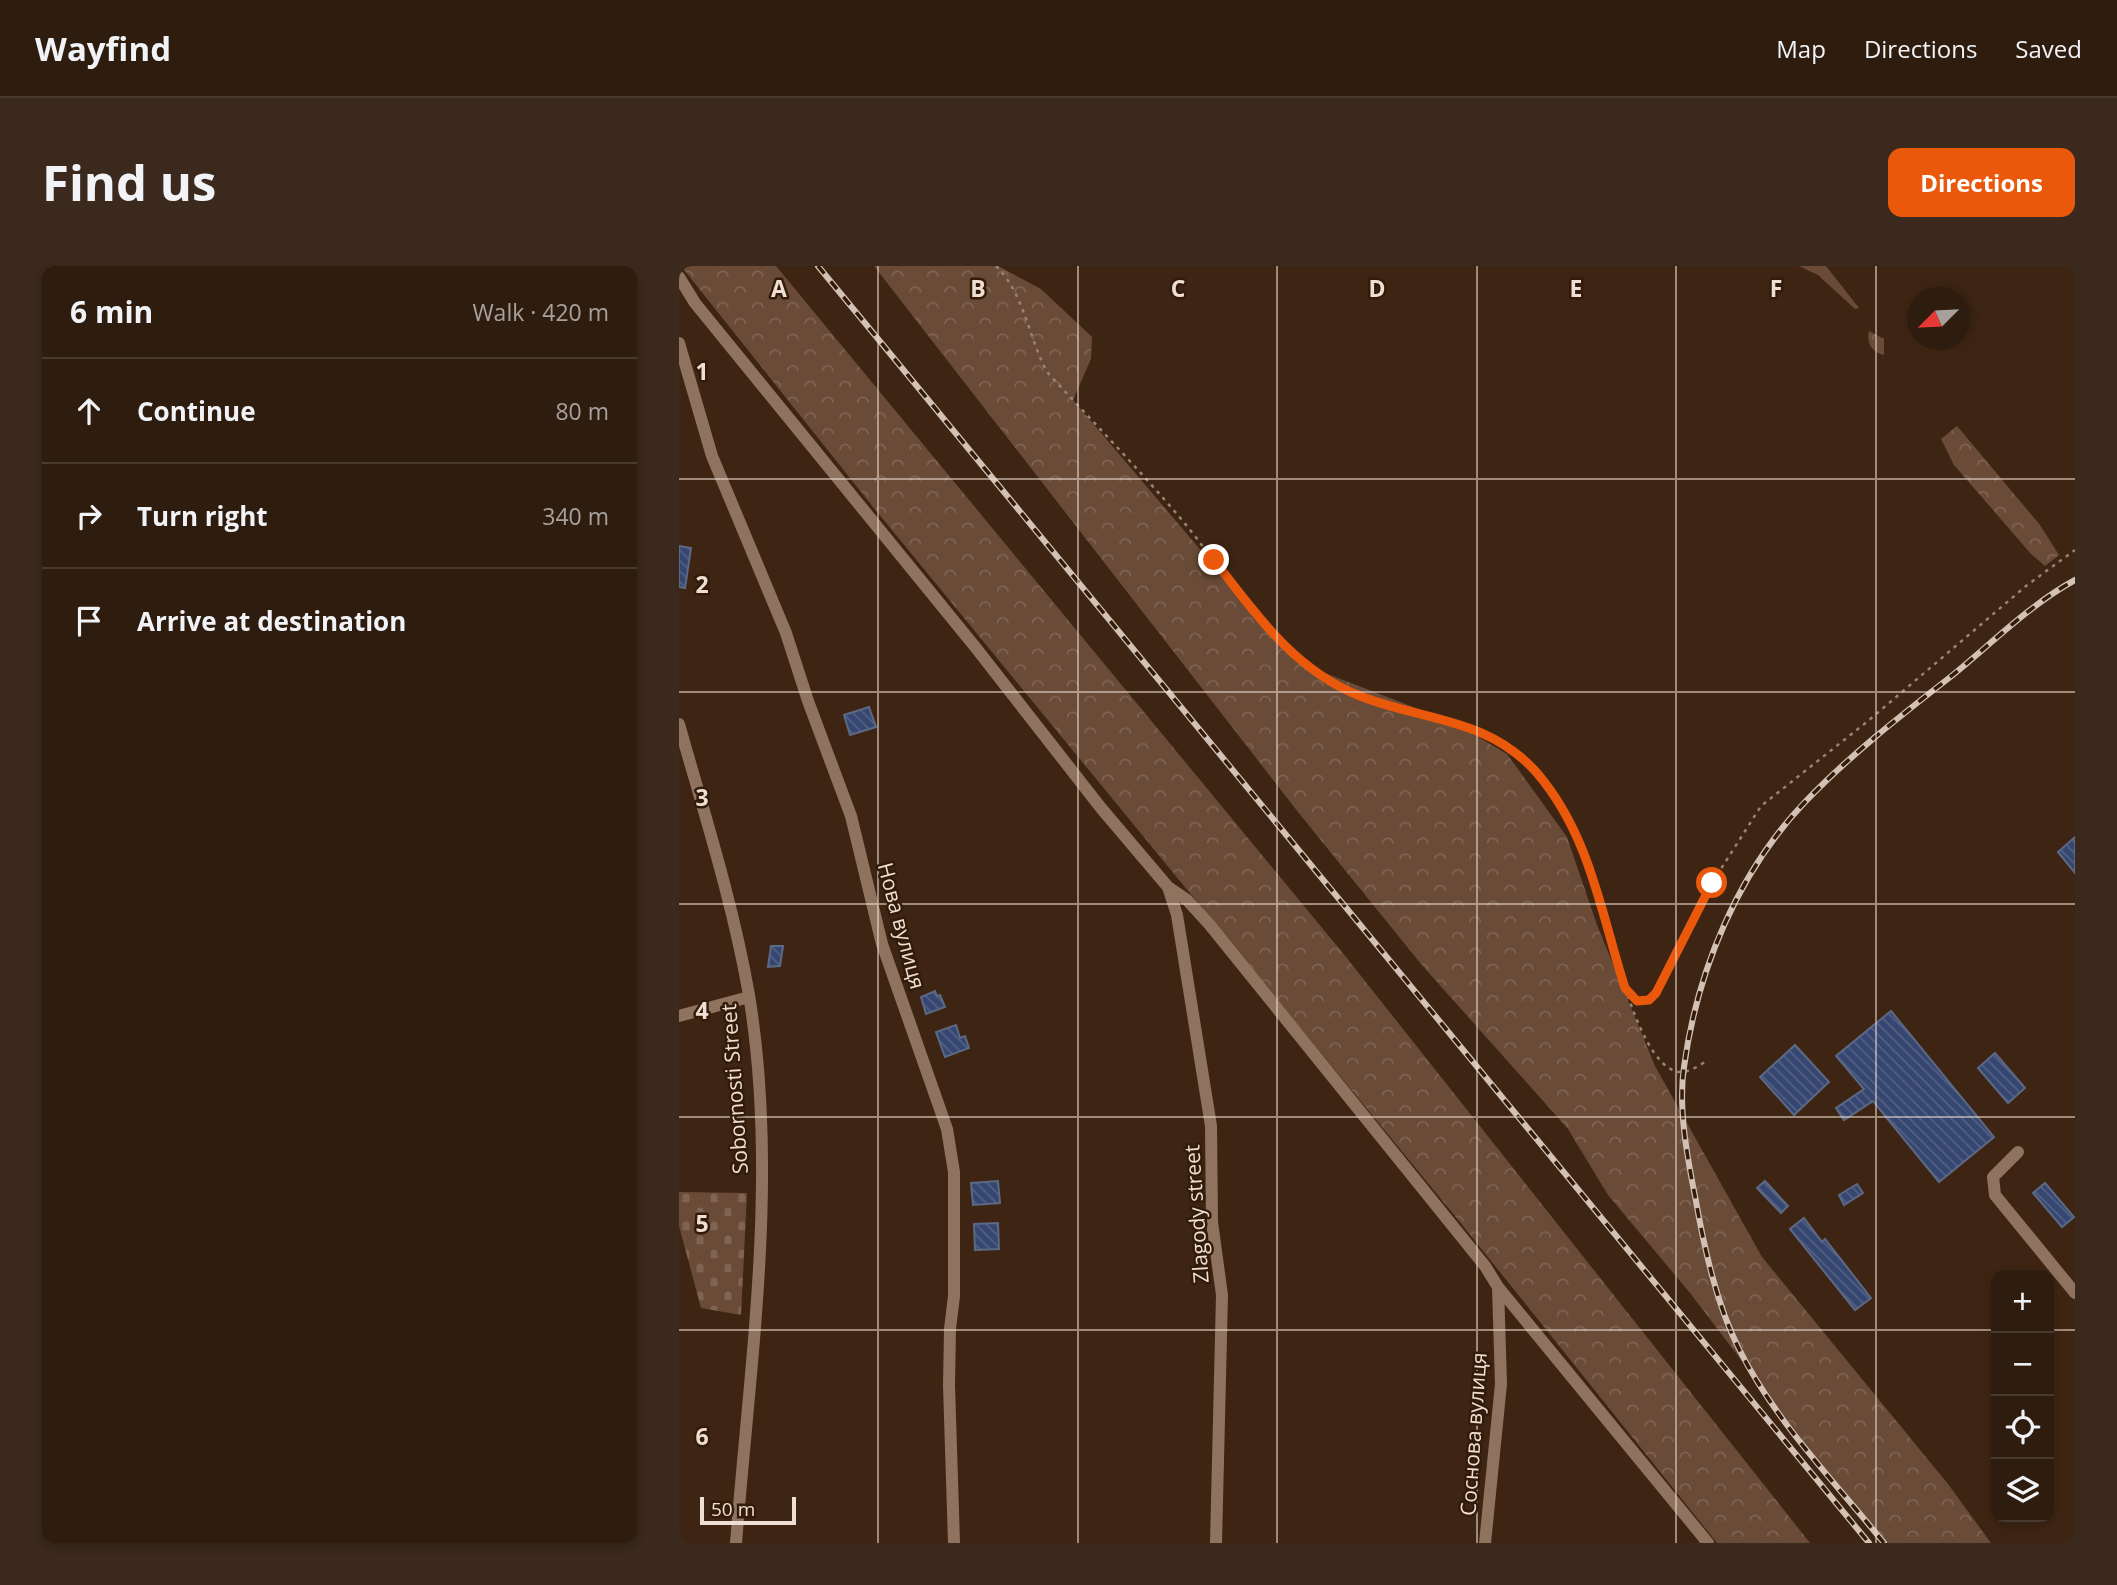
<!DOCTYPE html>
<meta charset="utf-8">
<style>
:root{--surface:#2e1c0e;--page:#3a291c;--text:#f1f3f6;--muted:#a7a19e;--line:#493a2e;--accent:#ea580c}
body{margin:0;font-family:"Open Sans",sans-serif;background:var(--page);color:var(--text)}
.controls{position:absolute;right:21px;bottom:21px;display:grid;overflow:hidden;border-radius:14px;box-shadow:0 4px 10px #0003}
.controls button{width:63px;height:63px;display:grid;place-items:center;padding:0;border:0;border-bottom:2px solid var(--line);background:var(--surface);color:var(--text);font:35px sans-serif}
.compass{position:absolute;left:1228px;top:21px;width:63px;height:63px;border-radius:50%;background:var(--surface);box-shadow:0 4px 10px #0003;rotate:246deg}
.scale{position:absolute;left:21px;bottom:18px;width:96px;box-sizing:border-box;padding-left:7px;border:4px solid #efded4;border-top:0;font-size:19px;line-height:24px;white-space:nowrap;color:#efded4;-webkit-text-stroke:5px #331b09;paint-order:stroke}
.stop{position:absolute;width:21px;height:21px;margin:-16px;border:5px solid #ea580c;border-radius:50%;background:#fff}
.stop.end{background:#ea580c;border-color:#fff;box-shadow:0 2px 7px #0008}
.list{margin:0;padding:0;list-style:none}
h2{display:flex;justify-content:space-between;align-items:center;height:91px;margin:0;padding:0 28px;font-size:30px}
h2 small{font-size:23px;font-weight:400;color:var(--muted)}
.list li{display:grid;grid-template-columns:46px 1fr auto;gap:21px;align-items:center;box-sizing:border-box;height:105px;padding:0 28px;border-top:2px solid var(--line)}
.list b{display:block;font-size:26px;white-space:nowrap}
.list em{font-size:23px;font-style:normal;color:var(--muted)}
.icon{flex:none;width:38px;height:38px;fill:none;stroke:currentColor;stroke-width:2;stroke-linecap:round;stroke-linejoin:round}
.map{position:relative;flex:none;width:1396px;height:1277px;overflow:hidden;border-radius:14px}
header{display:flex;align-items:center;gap:42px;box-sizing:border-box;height:98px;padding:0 35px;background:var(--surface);border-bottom:2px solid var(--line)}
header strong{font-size:33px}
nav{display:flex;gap:38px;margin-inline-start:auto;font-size:24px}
.intro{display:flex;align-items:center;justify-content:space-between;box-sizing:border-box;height:168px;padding:0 42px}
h1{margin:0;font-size:49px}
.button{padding:18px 32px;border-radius:14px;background:var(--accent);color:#fff;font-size:24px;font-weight:700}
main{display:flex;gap:42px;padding:0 42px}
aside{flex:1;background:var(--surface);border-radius:14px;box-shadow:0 4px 10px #0003}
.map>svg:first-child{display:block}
.forest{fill:url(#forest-crowns)}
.cemetery{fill:url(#cemetery-stones)}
.building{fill:url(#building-back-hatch);stroke:#5c6985;stroke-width:2}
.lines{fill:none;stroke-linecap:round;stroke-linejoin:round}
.path{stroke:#988375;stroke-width:2.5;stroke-dasharray:3.5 5;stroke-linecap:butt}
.minor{stroke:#90735f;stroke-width:12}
.rail-casing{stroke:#d3c1b5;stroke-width:6}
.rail{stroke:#331b09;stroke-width:3.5;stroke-dasharray:10;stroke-linecap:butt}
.route{stroke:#ea580c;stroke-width:9}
.grid{fill:none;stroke:#efded4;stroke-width:2;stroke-opacity:0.55}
.labels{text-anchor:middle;stroke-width:5;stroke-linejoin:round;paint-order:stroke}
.street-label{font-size:21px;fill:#efded4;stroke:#331b09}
.grid-label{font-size:23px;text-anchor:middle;font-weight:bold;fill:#efded4;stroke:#331b09;stroke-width:5;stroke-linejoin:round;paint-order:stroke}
</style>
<header>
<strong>Wayfind</strong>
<nav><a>Map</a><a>Directions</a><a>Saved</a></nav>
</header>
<div class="intro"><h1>Find us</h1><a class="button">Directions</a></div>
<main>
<aside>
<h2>6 min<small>Walk · 420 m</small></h2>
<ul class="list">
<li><svg class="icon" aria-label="ahead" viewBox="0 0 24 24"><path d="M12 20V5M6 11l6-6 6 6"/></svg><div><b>Continue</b></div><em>80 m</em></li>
<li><svg class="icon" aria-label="right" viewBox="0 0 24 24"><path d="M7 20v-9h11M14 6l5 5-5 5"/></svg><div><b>Turn right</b></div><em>340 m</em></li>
<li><svg class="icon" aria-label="arrive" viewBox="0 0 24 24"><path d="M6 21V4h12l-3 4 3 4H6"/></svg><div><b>Arrive at destination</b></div></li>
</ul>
</aside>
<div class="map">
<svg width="1396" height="1277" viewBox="0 0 1396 1277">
<defs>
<pattern id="forest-crowns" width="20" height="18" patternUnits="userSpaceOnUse" patternTransform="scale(1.75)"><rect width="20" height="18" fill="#694b37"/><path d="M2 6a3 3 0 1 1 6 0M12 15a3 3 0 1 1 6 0" fill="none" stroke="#7f6453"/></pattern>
<pattern id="cemetery-stones" width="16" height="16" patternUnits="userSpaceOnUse" patternTransform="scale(1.75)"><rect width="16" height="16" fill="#694b37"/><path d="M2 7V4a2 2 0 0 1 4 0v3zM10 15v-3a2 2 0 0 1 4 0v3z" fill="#7f6453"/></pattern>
<pattern id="building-back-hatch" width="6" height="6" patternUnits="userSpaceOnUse" patternTransform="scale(1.75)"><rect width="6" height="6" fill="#354670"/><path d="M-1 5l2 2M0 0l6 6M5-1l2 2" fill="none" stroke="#536084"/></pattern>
</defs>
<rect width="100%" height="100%" fill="#3e2513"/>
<!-- forest -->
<path class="forest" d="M2,0H97L663,686L1131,1277H1038L780,955L194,241Z
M195,0H319L362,23L413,71L412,93L394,134L599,375L638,404L776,457L828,488L888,571L918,659L976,800L1083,991L1269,1218L1312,1277H1207L1151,1210L1011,1027L929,929L889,863L742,698L619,546Z
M1120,0H1147L1180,42L1176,43L1139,9Z
M1190,65L1205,73V89C1193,86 1187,77 1190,65Z
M1278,160L1361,259L1380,289L1366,300L1352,288L1275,199L1262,173Z"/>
<!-- cemetery -->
<path class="cemetery" d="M0,926L68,927L62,1049L22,1042L0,960Z"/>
<!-- building -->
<path class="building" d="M0,280L12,282L6,322L0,321Z
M190,441L197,461L171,469L165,449Z
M1396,571V607L1379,586Z
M92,680H104L101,700L89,701Z
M256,725L258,730L261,729L266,741L247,748L242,731Z
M1212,745L1315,871L1260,916L1194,835L1165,854L1157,842L1185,823L1157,790Z
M277,759L281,772L286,770L290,782L266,791L257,766Z
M1116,779L1150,816L1115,849L1081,811Z
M1316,787L1346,822L1329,837L1299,802Z
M319,915L321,937L294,939L292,917Z
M1086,915L1109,940L1102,947L1078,922Z
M1366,917L1395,951L1383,961L1354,927Z
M1178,918L1184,927L1165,939L1160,929Z
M1125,952L1143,976L1146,973L1192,1032L1176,1044L1111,963Z
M319,957L320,983L296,984L295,958Z"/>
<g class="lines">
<!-- path -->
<path class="path" d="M317,0C346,29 349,71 368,106C413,155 460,203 503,254C540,298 573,358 618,391C637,405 659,422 681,430C743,454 824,453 863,515C880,541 900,568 911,597C926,636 953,799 1000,806C1010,807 1021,799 1029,794
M947,724L958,735L964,736L977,727L1033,617L1082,540L1189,455L1347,320L1396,284"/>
<!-- minor -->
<path class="minor" d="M0,11L16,37L297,382L422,542L489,621L508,634L530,658L806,1000L819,1021L1029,1277
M0,77L33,190L107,367L129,435L172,550L203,678L268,863L275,906V1030L271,1063L270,1119L275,1277
M0,458C25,547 54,637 70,729C100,910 71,1095 57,1277
M489,621L498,649L532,860L533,956L543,1029L537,1277
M0,750L70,731
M1339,886L1314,911L1316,929L1396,1027
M806,1277L822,1118L819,1021"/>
<defs>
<path id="rail" d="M139,0L1190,1277
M1205,1277C1155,1215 1096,1155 1060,1083C1037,1037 1025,981 1016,930C1008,890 999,841 1005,801C1018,705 1059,606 1126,536C1170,490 1220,451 1270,412C1310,380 1350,339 1396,314"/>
</defs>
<!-- rail casing -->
<use href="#rail" class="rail-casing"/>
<!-- rail -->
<use href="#rail" class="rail"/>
</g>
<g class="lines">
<!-- route -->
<path class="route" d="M535,294C576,347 615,404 681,430C744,455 809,451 858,507C911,569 922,647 946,722L958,735L970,734L977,727L1033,617"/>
</g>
<!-- grid -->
<path class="grid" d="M199,0V1277M399,0V1277M598,0V1277M798,0V1277M997,0V1277M1197,0V1277M0,213H1396M0,426H1396M0,638H1396M0,851H1396M0,1064H1317M1370,1064H1396"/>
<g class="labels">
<!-- street labels -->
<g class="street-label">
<text transform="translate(222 660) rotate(75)" y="7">Нова вулиця</text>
<text transform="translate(56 823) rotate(-94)" y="7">Sobornosti Street</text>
<text transform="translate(518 948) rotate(-94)" y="7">Zlagody street</text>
<text transform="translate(795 1168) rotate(-86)" y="7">Соснова вулиця</text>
</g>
</g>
<g class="grid-label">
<text x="100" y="31">A</text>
<text x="299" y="31">B</text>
<text x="499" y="31">C</text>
<text x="698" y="31">D</text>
<text x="897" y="31">E</text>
<text x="1097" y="31">F</text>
<text x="23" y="114">1</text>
<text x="23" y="327">2</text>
<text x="23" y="540">3</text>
<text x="23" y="753">4</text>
<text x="23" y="966">5</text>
<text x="23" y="1179">6</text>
</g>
</svg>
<div class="controls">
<button>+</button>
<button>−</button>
<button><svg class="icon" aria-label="locate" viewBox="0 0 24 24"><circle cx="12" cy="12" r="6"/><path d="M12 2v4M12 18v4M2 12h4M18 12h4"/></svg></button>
<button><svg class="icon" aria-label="layers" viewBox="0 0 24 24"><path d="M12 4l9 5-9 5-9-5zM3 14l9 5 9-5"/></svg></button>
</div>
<svg class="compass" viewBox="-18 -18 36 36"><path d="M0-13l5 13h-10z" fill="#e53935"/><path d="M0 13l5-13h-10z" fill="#a7a19e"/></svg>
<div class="scale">50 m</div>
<div class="stop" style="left:1033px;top:617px"></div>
<div class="stop end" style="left:535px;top:294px"></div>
</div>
</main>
